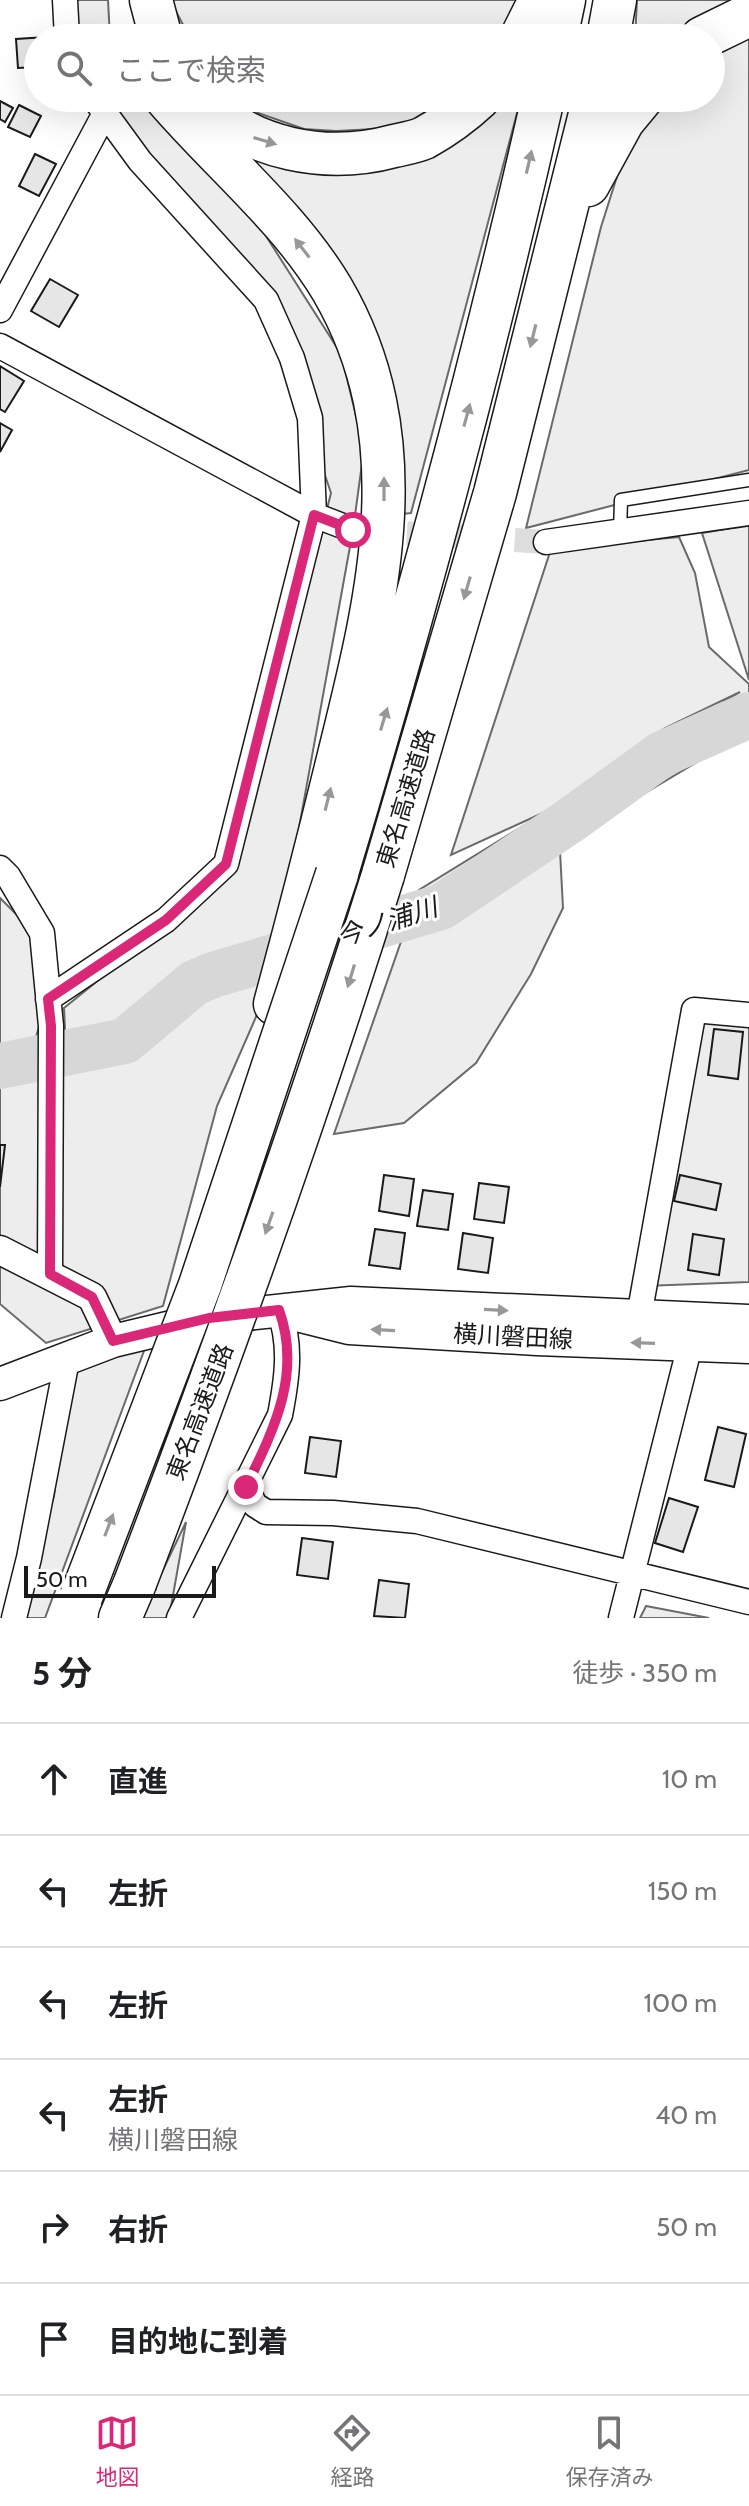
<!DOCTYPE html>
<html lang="ja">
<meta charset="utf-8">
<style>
:root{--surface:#fff;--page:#f6f6f6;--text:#202124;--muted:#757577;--line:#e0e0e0;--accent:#db2777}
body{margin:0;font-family:Cabin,"Noto Sans JP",sans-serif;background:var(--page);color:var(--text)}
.scale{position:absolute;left:24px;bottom:20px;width:192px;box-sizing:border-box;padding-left:8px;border:4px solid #1a1a1a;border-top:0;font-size:22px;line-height:28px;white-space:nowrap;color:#1a1a1a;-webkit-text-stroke:6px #fff;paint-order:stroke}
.stop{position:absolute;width:24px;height:24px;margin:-18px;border:6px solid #db2777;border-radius:50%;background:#fff}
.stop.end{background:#db2777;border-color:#fff;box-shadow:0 2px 8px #0008}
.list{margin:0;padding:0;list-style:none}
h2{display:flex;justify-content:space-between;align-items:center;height:104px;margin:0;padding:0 32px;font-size:34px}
h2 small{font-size:26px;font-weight:400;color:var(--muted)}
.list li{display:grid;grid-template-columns:52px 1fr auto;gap:24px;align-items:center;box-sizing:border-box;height:112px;padding:0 32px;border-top:2px solid var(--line)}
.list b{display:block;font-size:30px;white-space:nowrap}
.list p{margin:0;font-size:26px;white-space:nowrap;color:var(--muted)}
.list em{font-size:26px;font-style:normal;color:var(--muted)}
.icon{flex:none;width:44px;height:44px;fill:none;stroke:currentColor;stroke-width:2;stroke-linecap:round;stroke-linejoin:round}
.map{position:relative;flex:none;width:749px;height:1618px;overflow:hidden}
.search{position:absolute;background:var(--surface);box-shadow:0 8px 32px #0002;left:24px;right:24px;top:24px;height:88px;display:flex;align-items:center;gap:20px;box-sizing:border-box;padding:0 28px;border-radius:44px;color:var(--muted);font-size:30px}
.sheet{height:776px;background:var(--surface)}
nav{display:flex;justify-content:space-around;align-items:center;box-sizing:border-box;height:112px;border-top:2px solid var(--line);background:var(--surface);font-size:22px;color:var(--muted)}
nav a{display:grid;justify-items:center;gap:4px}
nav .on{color:var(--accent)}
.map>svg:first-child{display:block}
.built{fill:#ededed;stroke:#6a6a6a;stroke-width:2;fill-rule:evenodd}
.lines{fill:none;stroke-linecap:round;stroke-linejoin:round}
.river{stroke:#d7d7d7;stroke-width:46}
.building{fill:#e6e6e6;stroke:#1a1a1a;stroke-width:2}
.minor-tunnel{stroke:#ddd;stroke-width:24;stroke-dasharray:24 12;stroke-linecap:butt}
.service-casing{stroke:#1a1a1a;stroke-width:15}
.minor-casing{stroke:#1a1a1a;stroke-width:27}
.tertiary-casing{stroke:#1a1a1a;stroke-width:31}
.secondary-casing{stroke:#1a1a1a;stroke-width:35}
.motorway-casing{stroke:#1a1a1a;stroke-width:45}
.service{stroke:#fff;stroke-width:12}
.minor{stroke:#fff;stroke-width:24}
.tertiary{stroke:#fff;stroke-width:28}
.secondary{stroke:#fff;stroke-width:32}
.motorway{stroke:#fff;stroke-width:42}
.motorway-bridge-casing{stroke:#1a1a1a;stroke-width:45;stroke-linecap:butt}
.motorway-bridge{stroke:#fff;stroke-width:42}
.oneway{fill:#989898}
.route{stroke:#db2777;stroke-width:10}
.labels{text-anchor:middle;stroke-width:6;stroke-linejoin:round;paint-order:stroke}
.street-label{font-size:24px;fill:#1a1a1a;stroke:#fff}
.water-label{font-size:26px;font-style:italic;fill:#1a1a1a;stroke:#fff}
</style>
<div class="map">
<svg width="749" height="1618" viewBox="0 0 749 1618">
<rect width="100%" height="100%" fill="#fff"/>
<!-- built -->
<path class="built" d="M67,0H108L110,38H70Z
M170,0H520L499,38H190Z
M637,0H749L702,38H635Z
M749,32V470L526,528L601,227L628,142L657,98H711V48Z
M96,98H144L259,225L341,354L364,449L353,530L289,883L256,1017L217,1106L163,1306L46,1343L0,1304V898L36,934L41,1019L30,1059L66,1052L64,1008L235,870L331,493L266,300Z
M242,98H443L433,114L394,128L336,131L304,129L258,113Z
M490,98H521L411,513L402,514L391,389L239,150L319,169Z
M749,525V680L702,533Z
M679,537L695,573L709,647L749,684V731L434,919L560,851L563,908L531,974L476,1063L404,1123L334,1134L419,890L547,811L451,855L551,549ZM740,692L568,799H567L665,728Z
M694,1010L749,1015V1282L645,1286Z
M151,1332L45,1618H15L54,1496L67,1360Z
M186,1522L169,1618H140Z
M646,1606L709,1618H640Z"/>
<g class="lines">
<!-- river -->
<path class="river" d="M0,1066L125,1041L194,983L213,975L441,907L568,822L662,754L749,715"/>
</g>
<!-- building -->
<path class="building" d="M47,37L38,38V67L18,68L16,39Z
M0,101L13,108L5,122L0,119Z
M19,105L41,116L30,137L8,127Z
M35,154L56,164L39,196L19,186Z
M50,279L78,295L59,327L31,311Z
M0,366L24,381L5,412L0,409Z
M0,423L12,430L0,452Z
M714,1029L743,1032L738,1079L708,1075Z
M0,1145H5L0,1187Z
M384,1175L414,1179L409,1216L379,1211Z
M680,1175L721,1184L716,1210L674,1201Z
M479,1183L509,1187L504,1223L474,1219Z
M423,1190L453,1194L448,1230L417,1226Z
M375,1229L405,1233L400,1269L369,1265Z
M463,1233L493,1238L488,1273L458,1269Z
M693,1234L724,1239L719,1275L688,1270Z
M718,1427L746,1434L734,1487L705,1480Z
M310,1437L341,1441L336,1477L305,1473Z
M669,1498L698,1507L683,1552L655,1543Z
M302,1538L333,1542L328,1579L297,1575Z
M379,1580L409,1584L405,1618L374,1616Z"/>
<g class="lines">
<!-- minor-tunnel -->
<path class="minor-tunnel" d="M371,531L546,542"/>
<defs>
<path id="service" d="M620,532L621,500L749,480"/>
<path id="minor" d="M65,0L67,38
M0,310L104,115
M0,346L314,515L353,530
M546,542L749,513
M0,868L8,876L42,933L51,1026L50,1274
M48,999L166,920L226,864L314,515L310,418L292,358L266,300L140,161L94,98
M639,1316L694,1010L749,1015
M246,1487L255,1505L266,1512L333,1513L417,1521L749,1602
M14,1618L29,1558L67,1360
M179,1618L280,1415C287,1379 292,1345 279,1310
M621,1618L690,1345"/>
<path id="tertiary" d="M0,1250L92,1297L113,1341"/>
<path id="secondary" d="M301,1316L349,1328L537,1339L749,1347
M0,1384L113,1341L209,1318L351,1303L749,1321"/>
<path id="motorway" d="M151,0L161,38
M521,38L540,0
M556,38L564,0
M608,38L615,0
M702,38L749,15
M166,98C220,161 289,217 332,289C420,440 377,601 338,759C318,841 297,923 275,1004
M201,98C248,151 328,164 394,146C403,144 415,142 424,138C442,128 464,112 479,98
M588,185L623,121L642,98
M337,873C414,617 484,359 543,98
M383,875L495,493L594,98
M120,1618L135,1583"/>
</defs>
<!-- service casing -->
<use href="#service" class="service-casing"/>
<!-- minor casing -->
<use href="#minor" class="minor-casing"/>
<!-- tertiary casing -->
<use href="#tertiary" class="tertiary-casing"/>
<!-- secondary casing -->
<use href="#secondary" class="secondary-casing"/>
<!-- motorway casing -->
<use href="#motorway" class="motorway-casing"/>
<!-- service -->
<use href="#service" class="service"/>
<!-- minor -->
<use href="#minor" class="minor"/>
<!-- tertiary -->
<use href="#tertiary" class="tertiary"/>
<!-- secondary -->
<use href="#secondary" class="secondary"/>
<!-- motorway -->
<use href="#motorway" class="motorway"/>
<defs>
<path id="motorway-bridge" d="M135,1583C225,1348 308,1115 383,875
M81,1597L200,1285L337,874"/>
</defs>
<!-- motorway-bridge casing -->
<use href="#motorway-bridge" class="motorway-bridge-casing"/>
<!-- motorway-bridge -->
<use href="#motorway-bridge" class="motorway-bridge"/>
</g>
<!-- one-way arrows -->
<defs><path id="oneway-solid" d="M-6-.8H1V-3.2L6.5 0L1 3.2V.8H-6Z" transform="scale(2)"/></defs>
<g class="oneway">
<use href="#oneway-solid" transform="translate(265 141) rotate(17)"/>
<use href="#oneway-solid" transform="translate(529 162) rotate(-77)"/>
<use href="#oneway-solid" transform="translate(302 248) rotate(-128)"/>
<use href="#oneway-solid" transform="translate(533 336) rotate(104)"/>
<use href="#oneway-solid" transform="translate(467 415) rotate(-75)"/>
<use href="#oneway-solid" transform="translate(384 489) rotate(-90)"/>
<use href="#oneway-solid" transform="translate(467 588) rotate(106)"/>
<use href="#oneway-solid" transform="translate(384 719) rotate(-73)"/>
<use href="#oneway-solid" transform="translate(328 799) rotate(-76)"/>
<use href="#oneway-solid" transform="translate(351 976) rotate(107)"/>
<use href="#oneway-solid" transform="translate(269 1223) rotate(109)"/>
<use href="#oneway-solid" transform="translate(496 1310) rotate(3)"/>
<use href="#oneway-solid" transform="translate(383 1330) rotate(-177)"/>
<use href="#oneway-solid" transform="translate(643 1343) rotate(-178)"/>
<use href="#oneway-solid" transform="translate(109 1525) rotate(-69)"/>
</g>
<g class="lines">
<!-- route -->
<path class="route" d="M246,1487C274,1429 302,1374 279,1310L209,1318L113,1341L92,1297L50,1274L51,1026L48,999L166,920L226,864L314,515L353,530"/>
</g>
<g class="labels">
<!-- street labels -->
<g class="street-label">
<text transform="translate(406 798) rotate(-73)" y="8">東名高速道路</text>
<text transform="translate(513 1337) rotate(3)" y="8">横川磐田線</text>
<text transform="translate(200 1412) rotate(-69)" y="8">東名高速道路</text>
</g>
<!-- water labels -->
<g class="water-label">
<text transform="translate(387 922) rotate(-18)" y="9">今ノ浦川</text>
</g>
</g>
</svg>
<div class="scale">50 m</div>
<div class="stop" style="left:353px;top:530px"></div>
<div class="stop end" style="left:246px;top:1487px"></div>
<div class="search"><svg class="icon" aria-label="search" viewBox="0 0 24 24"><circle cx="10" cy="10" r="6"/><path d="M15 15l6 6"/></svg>ここで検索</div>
</div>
<section class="sheet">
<h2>5 分<small>徒歩 · 350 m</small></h2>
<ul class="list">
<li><svg class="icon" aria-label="ahead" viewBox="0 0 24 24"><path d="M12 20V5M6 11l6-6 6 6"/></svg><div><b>直進</b></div><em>10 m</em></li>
<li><svg class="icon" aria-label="left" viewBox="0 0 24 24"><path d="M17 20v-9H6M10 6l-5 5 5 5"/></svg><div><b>左折</b></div><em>150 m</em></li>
<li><svg class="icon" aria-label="left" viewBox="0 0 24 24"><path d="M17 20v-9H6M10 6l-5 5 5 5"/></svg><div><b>左折</b></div><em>100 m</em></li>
<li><svg class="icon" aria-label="left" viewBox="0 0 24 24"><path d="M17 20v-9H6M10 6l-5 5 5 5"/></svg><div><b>左折</b><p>横川磐田線</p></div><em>40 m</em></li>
<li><svg class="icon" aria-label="right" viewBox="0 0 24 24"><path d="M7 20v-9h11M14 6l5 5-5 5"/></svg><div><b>右折</b></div><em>50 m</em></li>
<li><svg class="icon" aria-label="arrive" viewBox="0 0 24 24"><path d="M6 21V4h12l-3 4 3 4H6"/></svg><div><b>目的地に到着</b></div></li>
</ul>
</section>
<nav>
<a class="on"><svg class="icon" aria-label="map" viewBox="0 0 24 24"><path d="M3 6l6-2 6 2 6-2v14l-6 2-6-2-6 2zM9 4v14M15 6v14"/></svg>地図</a>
<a><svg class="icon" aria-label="directions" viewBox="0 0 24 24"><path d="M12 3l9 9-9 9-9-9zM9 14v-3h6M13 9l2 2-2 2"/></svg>経路</a>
<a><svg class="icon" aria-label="saved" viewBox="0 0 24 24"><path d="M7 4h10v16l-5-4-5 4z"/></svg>保存済み</a>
</nav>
